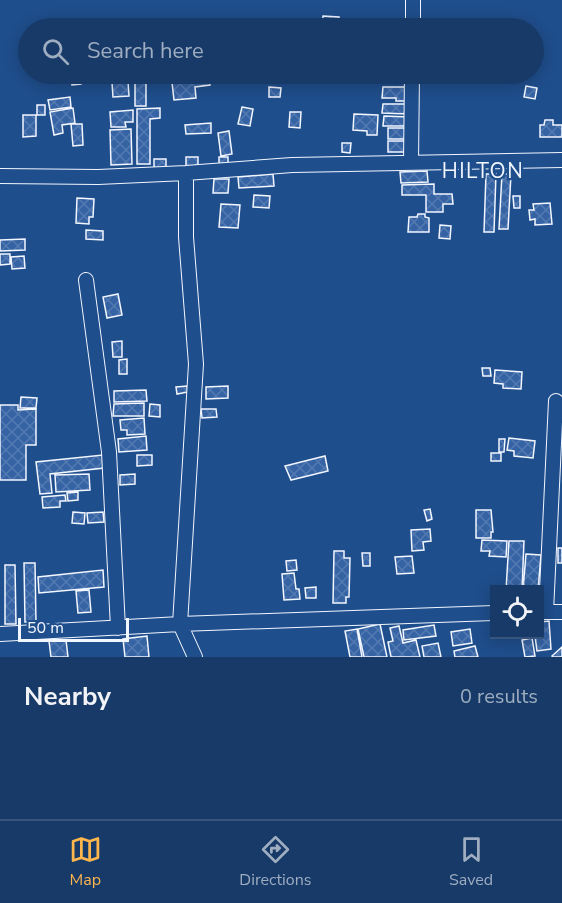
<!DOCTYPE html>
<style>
:root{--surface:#173a69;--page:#244571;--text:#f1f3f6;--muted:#9eadc0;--line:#36547d;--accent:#ffb74d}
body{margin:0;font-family:"Nunito Sans",sans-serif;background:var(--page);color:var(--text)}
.controls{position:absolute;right:18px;bottom:18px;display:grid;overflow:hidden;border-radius:0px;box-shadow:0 3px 15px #0003}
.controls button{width:54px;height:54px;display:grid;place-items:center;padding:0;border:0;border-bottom:2px solid var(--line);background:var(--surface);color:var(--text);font:30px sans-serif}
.scale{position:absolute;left:18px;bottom:15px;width:111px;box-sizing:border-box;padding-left:6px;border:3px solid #f2f6ff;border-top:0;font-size:16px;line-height:21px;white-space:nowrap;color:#f2f6ff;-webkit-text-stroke:4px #1f4e8c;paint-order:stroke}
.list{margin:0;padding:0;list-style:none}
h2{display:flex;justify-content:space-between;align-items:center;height:78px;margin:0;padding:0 24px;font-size:26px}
h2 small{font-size:20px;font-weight:400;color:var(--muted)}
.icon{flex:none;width:33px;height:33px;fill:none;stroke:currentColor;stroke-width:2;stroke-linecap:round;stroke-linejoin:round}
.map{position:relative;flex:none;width:562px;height:657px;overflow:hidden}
.search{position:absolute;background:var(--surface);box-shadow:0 3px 15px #0003;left:18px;right:18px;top:18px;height:66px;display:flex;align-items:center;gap:15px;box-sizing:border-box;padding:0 21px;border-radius:33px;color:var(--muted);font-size:22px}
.sheet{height:162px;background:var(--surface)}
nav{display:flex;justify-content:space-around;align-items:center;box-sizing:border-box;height:84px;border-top:2px solid var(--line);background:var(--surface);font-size:16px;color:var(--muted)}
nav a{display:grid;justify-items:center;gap:3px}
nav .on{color:var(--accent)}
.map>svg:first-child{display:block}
.building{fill:url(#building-cross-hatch);stroke:#f2f6ff;stroke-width:1.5}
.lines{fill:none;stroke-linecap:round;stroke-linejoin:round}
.street-casing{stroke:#f2f6ff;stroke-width:16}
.street{stroke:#1f4e8c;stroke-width:14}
.labels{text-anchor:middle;stroke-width:4.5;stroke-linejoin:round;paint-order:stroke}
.quarter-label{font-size:21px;letter-spacing:1.5px;fill:#f2f6ff;stroke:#1f4e8c}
</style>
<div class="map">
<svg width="562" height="657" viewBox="0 0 562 657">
<defs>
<pattern id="building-cross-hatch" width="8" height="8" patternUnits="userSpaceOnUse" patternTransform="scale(1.5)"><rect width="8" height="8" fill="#3563a3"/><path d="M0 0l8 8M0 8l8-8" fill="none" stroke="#537ab1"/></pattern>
</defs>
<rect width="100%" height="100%" fill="#1f4e8c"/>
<!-- building -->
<path class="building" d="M323,16L339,17L338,28H325V26H322Z
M71,74H80L81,84L72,85Z
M171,74H209L210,85L195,87L196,98L174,100Z
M128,81L129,96L113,97L112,83Z
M135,83H146V106H135Z
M526,86L537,88L535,99L524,97Z
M269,87L281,88L280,97H269Z
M383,87H409L406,101H396V98H382Z
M70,97L71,107L50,110L48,100Z
M383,104H408V114L382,113Z
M37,105H45V115H37Z
M242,107L253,109L250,126L238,124Z
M73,108L75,123L62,125L63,133L54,135L50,112Z
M160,108V118L150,119V164H137V109Z
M133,110V122H125L126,127H111L110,112Z
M290,112H301L300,128L289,127Z
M354,114L378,115L377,135H367V131L353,130Z
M23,115H36V136L23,137Z
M384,116L409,117V126H383Z
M545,120H553V125H562V137H540V125H544Z
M211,123V133L186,134L185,125Z
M71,124H82L83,145L73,146Z
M388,128H406V139H388Z
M131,129L132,164L111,165L110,130Z
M229,131L232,154L221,156L218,133Z
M388,141H406L405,152H388Z
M342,143H351L350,153L342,152Z
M186,157H198V166L186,167Z
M219,157H228V164H219Z
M154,159H166V168H154Z
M427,171L428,182L401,183L400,172Z
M273,174L274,186L239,188L238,177Z
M486,174H496L494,232H484Z
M502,174H511L508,229H499Z
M214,179H229L228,193H213Z
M434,184V194H452L453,204H443V212H426V195H402V185Z
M254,195L270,196L269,208L253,207Z
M513,196H520V208H514Z
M77,198L94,199L93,217H89V224L76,223Z
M550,203L552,224L535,225V219L530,220L529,210H534L533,204Z
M221,204L240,205L238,228L219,227Z
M418,214H425V217L429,218V232H408L409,217H417Z
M440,225L451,226L450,239L439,238Z
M86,230L103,231V240L86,239Z
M25,239V250L0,251V240Z
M0,254H10V264L0,265Z
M24,256L25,268L12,269L11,257Z
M118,294L122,315L107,318L103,297Z
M122,341V357H113L112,342Z
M127,359V374H119V360Z
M482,368H490L491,376H483Z
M495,370L522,372L521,389L503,388V384L494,383Z
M187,386L188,392L177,394L176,387Z
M228,386V398L206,399V387Z
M146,390L147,401L114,402V391Z
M21,397L37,398L36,408H20Z
M144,403V416H113L114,404Z
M150,404L160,405V417L149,416Z
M0,405H18V410L36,409V445H26V480H0Z
M201,409H216L217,417L202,418Z
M144,418L145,434L127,435V430H121L120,420Z
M146,436L147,450L119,452L118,439Z
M509,438L535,441L533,458L514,456V451L507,450Z
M499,439H505L504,452H499Z
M491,453H501V461H491Z
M103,455L104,468L50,474L52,493L40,494L36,462Z
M137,455H152V465L137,466Z
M325,456L328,471L291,480L285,466Z
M89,474L90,490L56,492L55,475Z
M135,474V484L120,485V475Z
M78,492V500L68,501L67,493Z
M65,495L66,501H60V507L43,508L42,497Z
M430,509L432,519L427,521L424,510Z
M476,510H491L493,532H491V538H476Z
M73,512L85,513L84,524L72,523Z
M103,512L104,522L88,523L87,513Z
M430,529L431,541L423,542L424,550L412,551L411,530Z
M482,540L507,541L506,557L489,556L490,551H481Z
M509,541H524L522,590H506Z
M558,548H562V563H558Z
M334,551H344V558H350L349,597H346V603H333Z
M362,553H370V566H363Z
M526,554L541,555L538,590H523Z
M412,556L414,573L397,574L395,557Z
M296,560L297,570L287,571L286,561Z
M24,563H35L36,622H25Z
M5,565H15L16,624H5Z
M103,570L104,587L39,593L38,577Z
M294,573L296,589H299L300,599L284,600L282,574Z
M316,587V598H306L305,588Z
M89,590L91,612L78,613L76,591Z
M549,621L551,649L537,651L535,636H539L540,622Z
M380,624L387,657H364L358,629Z
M434,625L436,636L404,640L403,630Z
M399,626L403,643L416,640L420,657H391L388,642L393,641L390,628Z
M357,629L362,657H350L345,631Z
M470,629L472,643L453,646L451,632Z
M147,636L149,657H125L123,639Z
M532,638L535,656L525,657L522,640Z
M66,640L68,657H51L49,641Z
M438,643L441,657H424L422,646Z
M475,646L478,657H455L454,651Z
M562,647V657H553L552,656Z"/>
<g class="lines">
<defs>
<path id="street" d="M413,28V0
M411,162L412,74
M186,173V237L196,364L180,624L195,657
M0,176L98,177L186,173L292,165L562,160
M86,280L109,452L118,628
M540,612H562
M546,612L556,401
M0,634L180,624L494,613"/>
</defs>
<!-- street casing -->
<use href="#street" class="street-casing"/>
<!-- street -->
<use href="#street" class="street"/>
</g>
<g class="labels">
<!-- quarter labels -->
<g class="quarter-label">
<text x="483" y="178">HILTON</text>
</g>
</g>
</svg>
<div class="controls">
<button><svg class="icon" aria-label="locate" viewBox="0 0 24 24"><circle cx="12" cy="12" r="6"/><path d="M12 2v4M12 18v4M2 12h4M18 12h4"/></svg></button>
</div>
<div class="scale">50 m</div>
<div class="search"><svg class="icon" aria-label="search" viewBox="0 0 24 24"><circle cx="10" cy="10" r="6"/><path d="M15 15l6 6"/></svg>Search here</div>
</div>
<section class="sheet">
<h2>Nearby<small>0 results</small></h2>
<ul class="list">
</ul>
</section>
<nav>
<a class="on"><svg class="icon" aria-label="map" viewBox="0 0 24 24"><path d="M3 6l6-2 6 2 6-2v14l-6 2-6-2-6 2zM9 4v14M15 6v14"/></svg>Map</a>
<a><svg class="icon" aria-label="directions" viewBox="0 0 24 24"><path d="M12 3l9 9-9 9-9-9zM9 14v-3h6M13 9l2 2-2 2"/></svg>Directions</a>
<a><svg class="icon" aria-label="saved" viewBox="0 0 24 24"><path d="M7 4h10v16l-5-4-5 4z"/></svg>Saved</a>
</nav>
